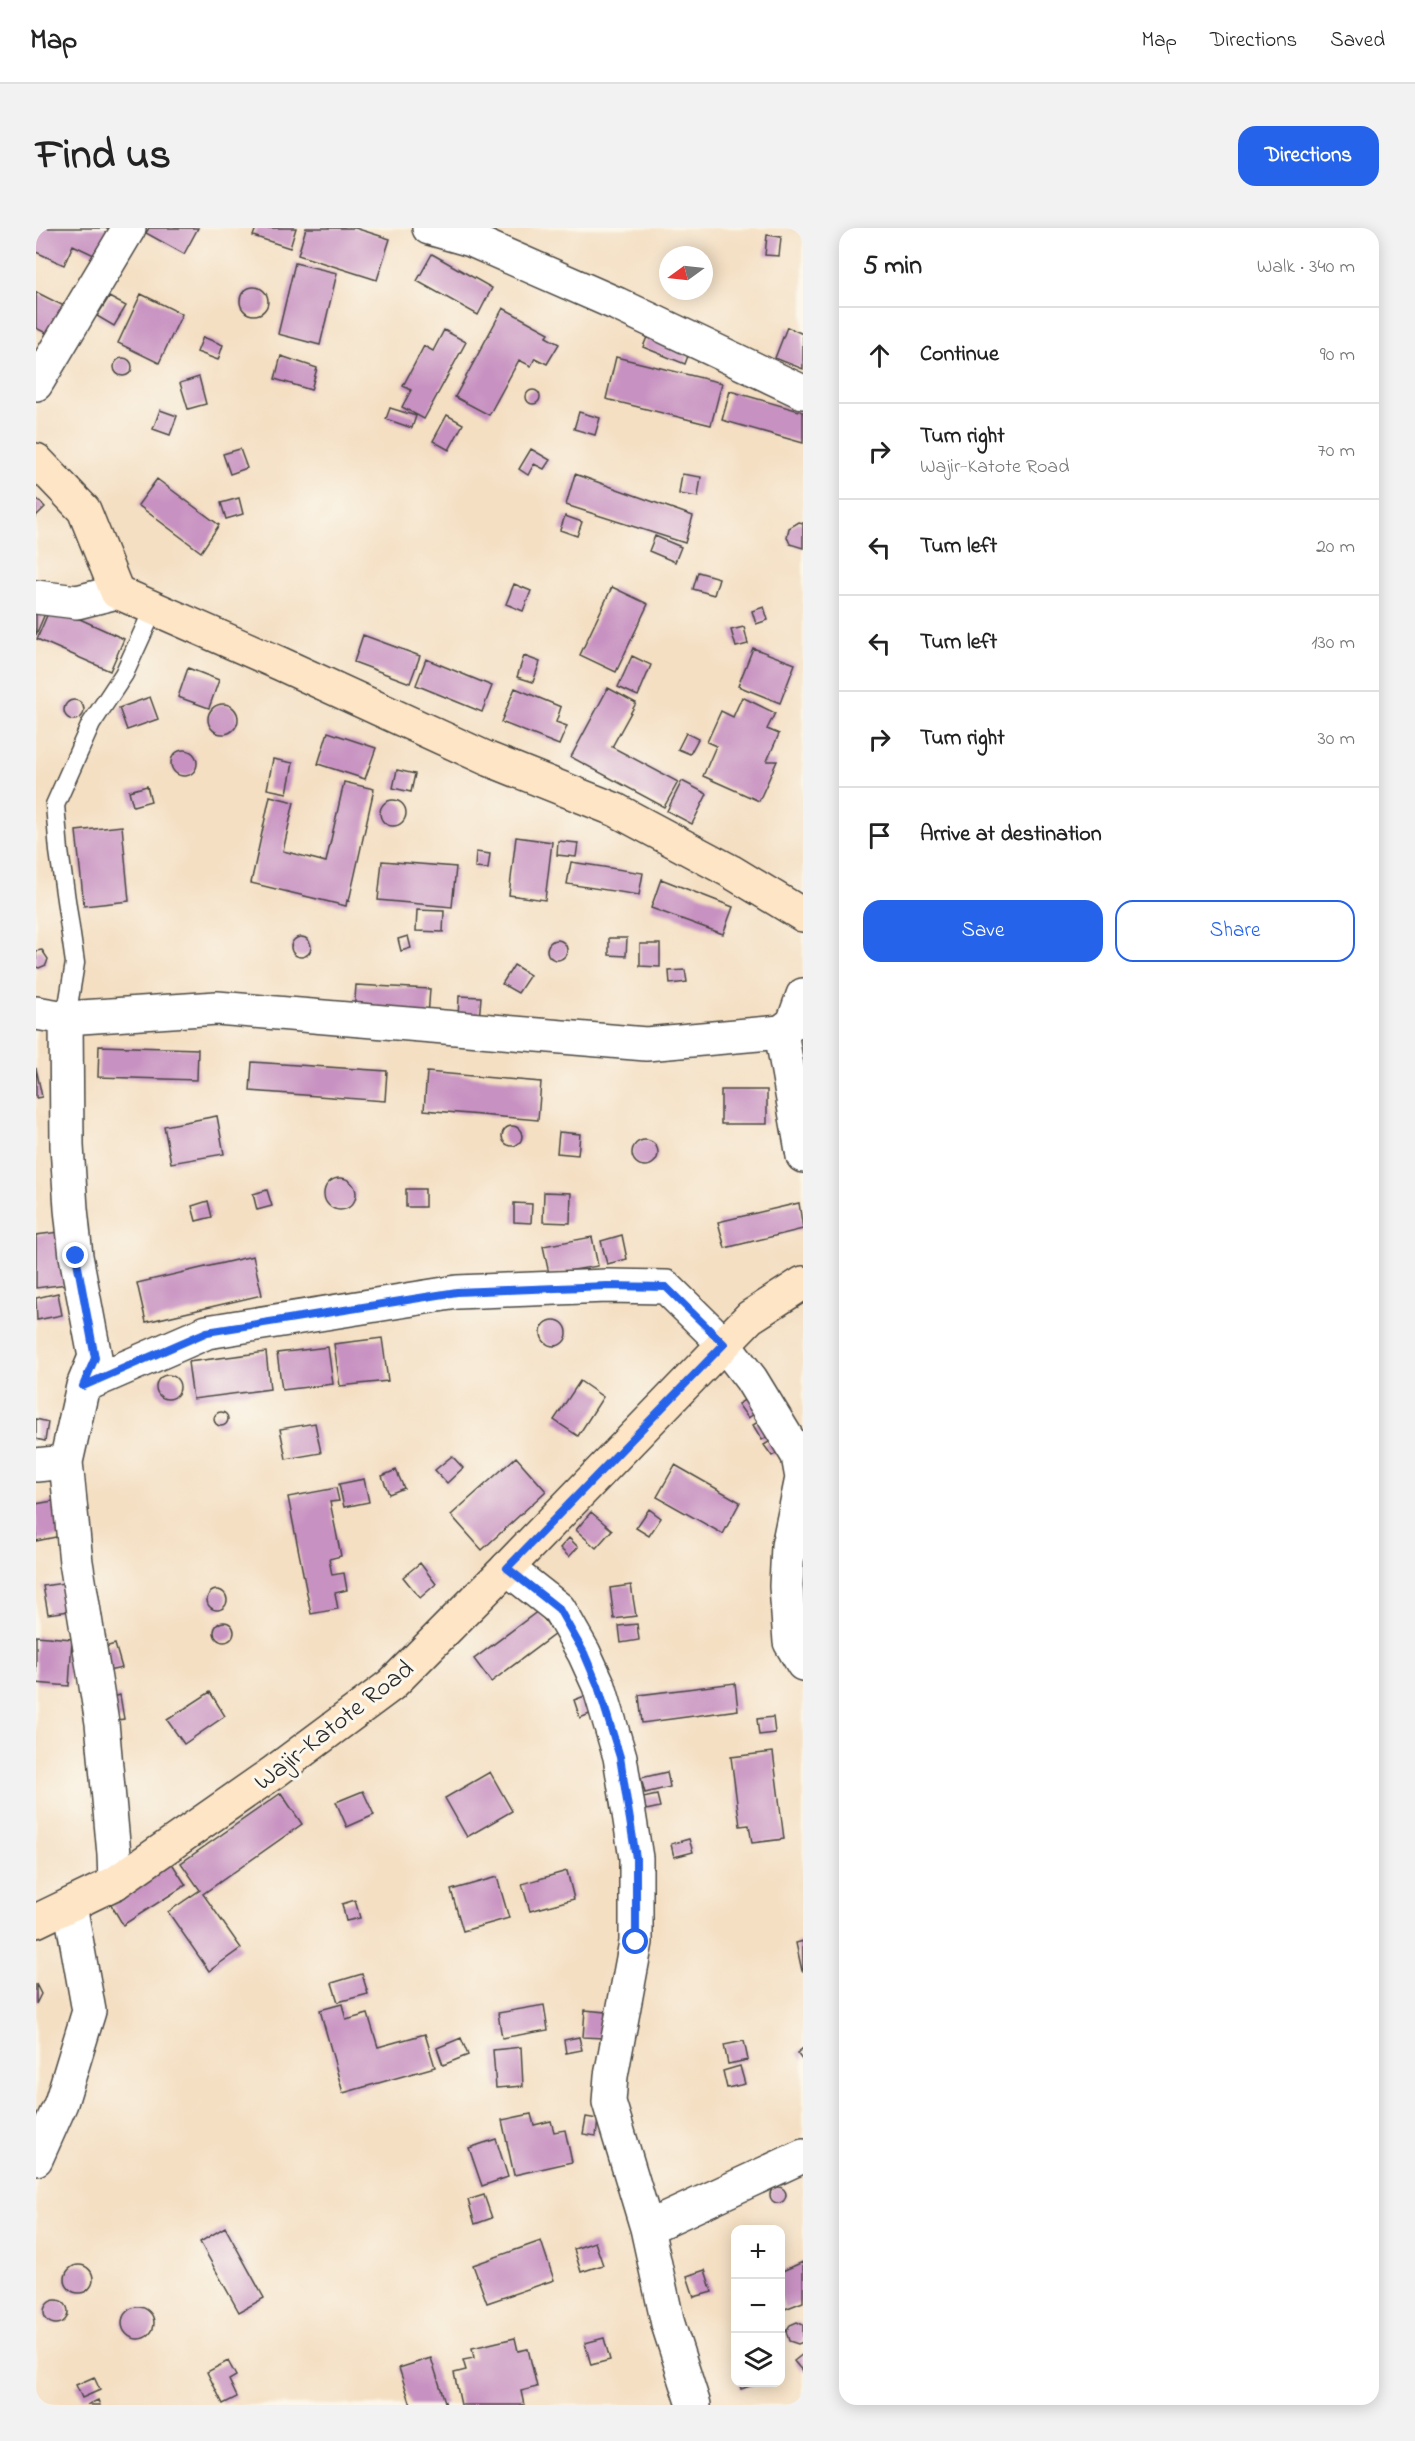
<!DOCTYPE html>
<meta charset="utf-8">
<style>
:root{--surface:#fff;--page:#f2f2f2;--text:#222;--muted:#767676;--line:#e0e0e0;--accent:#2563eb}
body{margin:0;font-family:"Indie Flower",sans-serif;background:var(--page);color:var(--text)}
.controls{position:absolute;right:18px;bottom:18px;display:grid;overflow:hidden;border-radius:12px;box-shadow:0 3px 15px #0003}
.controls button{width:54px;height:54px;display:grid;place-items:center;padding:0;border:0;border-bottom:2px solid var(--line);background:var(--surface);color:var(--text);font:30px sans-serif}
.compass{position:absolute;left:623px;top:18px;width:54px;height:54px;border-radius:50%;background:var(--surface);box-shadow:0 3px 15px #0003;rotate:255deg}
.stop{position:absolute;width:18px;height:18px;margin:-14px;border:4px solid #2563eb;border-radius:50%;background:#fff}
.stop.end{background:#2563eb;border-color:#fff;box-shadow:0 2px 6px #0008}
.list{margin:0;padding:0;list-style:none}
h2{display:flex;justify-content:space-between;align-items:center;height:78px;margin:0;padding:0 24px;font-size:26px}
h2 small{font-size:20px;font-weight:400;color:var(--muted)}
.list li{display:grid;grid-template-columns:39px 1fr auto;gap:18px;align-items:center;box-sizing:border-box;height:96px;padding:0 24px;border-top:2px solid var(--line)}
.list b{display:block;font-size:22px;white-space:nowrap}
.list p{margin:0;font-size:20px;white-space:nowrap;color:var(--muted)}
.list em{font-size:20px;font-style:normal;color:var(--muted)}
.actions{display:flex;gap:12px;padding:18px 24px}
.actions a{flex:1;padding:14px 0;border:2px solid var(--accent);border-radius:18px;text-align:center;font-size:21px;color:var(--accent)}
.actions .main{background:var(--accent);color:#fff}
.icon{flex:none;width:33px;height:33px;fill:none;stroke:currentColor;stroke-width:2;stroke-linecap:round;stroke-linejoin:round}
.map{position:relative;flex:none;width:767px;height:2177px;overflow:hidden;border-radius:18px}
header{display:flex;align-items:center;gap:36px;box-sizing:border-box;height:84px;padding:0 30px;background:var(--surface);border-bottom:2px solid var(--line)}
header strong{font-size:28px}
nav{display:flex;gap:33px;margin-inline-start:auto;font-size:21px}
.intro{display:flex;align-items:center;justify-content:space-between;box-sizing:border-box;height:144px;padding:0 36px}
h1{margin:0;font-size:42px}
.button{padding:15px 27px;border-radius:18px;background:var(--accent);color:#fff;font-size:21px;font-weight:700}
main{display:flex;gap:36px;padding:0 36px}
aside{flex:1;background:var(--surface);border-radius:18px;box-shadow:0 3px 15px #0003}
.map>svg:first-child{display:block}
.building{fill:#c791c1}
.lines{fill:none;stroke-linecap:round;stroke-linejoin:round}
.lane-casing{stroke:#494642;stroke-width:21}
.street-casing{stroke:#494642;stroke-width:36}
.secondary-casing{stroke:#494642;stroke-width:36}
.lane{stroke:#fff;stroke-width:18}
.street{stroke:#fff;stroke-width:33}
.secondary{stroke:#fee5c5;stroke-width:33}
.route{stroke:#2563eb;stroke-width:8}
.labels{text-anchor:middle;stroke-width:6;stroke-linejoin:round;paint-order:stroke}
.street-label{font-size:26px;fill:#2b2b2b;stroke:#fbf7ec}
</style>
<header>
<strong>Map</strong>
<nav><a>Map</a><a>Directions</a><a>Saved</a></nav>
</header>
<div class="intro"><h1>Find us</h1><a class="button">Directions</a></div>
<main>
<div class="map">
<svg width="767" height="2177" viewBox="0 0 767 2177">
<rect width="100%" height="100%" fill="#fbf7ec"/>
<filter id="ink" filterUnits="userSpaceOnUse"><feTurbulence type="fractalNoise" baseFrequency=".0167" numOctaves="2"/><feDisplacementMap in="SourceGraphic" scale="12" xChannelSelector="R" yChannelSelector="G"/><feConvolveMatrix kernelMatrix="1 2 1 2 8 2 1 2 1" color-interpolation-filters="sRGB"/></filter>
<filter id="wash" filterUnits="userSpaceOnUse"><feTurbulence type="fractalNoise" baseFrequency=".008" numOctaves="4" result="noise"/><feDisplacementMap in="SourceGraphic" scale="24" xChannelSelector="R" yChannelSelector="G"/><feGaussianBlur stdDeviation="1.35" result="paint"/><feColorMatrix in="noise" values="0 0 0 0 0 0 0 0 0 0 0 0 0 0 0 0 0 1.4 0 .05"/><feComposite in="paint" operator="in"/></filter>
<g filter="url(#wash)">
<rect width="100%" height="100%" fill="#f4dfc3"/>
<g id="blocks">
<!-- building -->
<path class="building" d="M1,0H73L60,28L37,17L28,37L0,24Z
M113,0H162L148,26L110,5Z
M220,0H260L254,20L217,8Z
M270,0H319L354,11L341,52L262,27Z
M731,7L745,9L743,28L729,27Z
M396,26L456,60L442,87L381,53Z
M259,35L301,45L284,117L242,106Z
M204 73a14 14 0 1 1 28 0a14 14 0 1 1-28 0Z
M0,64L32,80L18,109L0,100Z
M105,66L146,86L123,135L82,115Z
M73,69L90,78L78,98L61,88Z
M467,80L513,105L510,109L523,116L511,136L499,130L495,138L483,132L453,187L419,169Z
M751,99L767,106V141L739,130Z
M408,102L430,114L388,191L366,179L375,162L367,158L388,118L397,123Z
M167,109L187,117L182,132L161,124Z
M611,109L653,125L649,136L607,119Z
M245,128L281,140L275,162L239,151Z
M580,129L686,155L675,197L570,171Z
M78 139a9 9 0 1 1 18 0a9 9 0 1 1-18 0Z
M163,149L170,176L152,181L144,155Z
M490 169a7 7 0 1 1 14 0a7 7 0 1 1-14 0Z
M694,163L767,184V215L686,192Z
M354,180L380,188L376,200L350,191Z
M124,182L141,188L134,207L117,201Z
M543,184L564,190L559,207L538,201Z
M411,187L427,196L413,222L397,213Z
M204,221L211,240L194,246L187,226Z
M495,221L514,232L508,241L498,236L492,247L483,241Z
M539,246L657,288L649,315L530,277Z
M646,246L665,249L662,269L643,266Z
M121,251L183,297L165,324L102,277Z
M0,270L9,279L0,288Z
M203,270L207,286L190,291L185,275Z
M529,288L546,294L541,308L524,302Z
M763,294L767,295V320L754,316L751,309L753,300Z
M619,308L645,319L639,334L613,323Z
M662,344L683,350L678,367L657,361Z
M478,356L495,363L487,383L470,376Z
M576,359L612,376L580,444L544,427Z
M0,378L10,383L0,407Z
M15,378L88,411L74,443L1,411Z
M728,379L732,392L720,396L716,383Z
M708,399L712,416L700,419L695,402Z
M327,407L384,428L374,455L318,434Z
M717,420L759,436L744,475L702,458Z
M488,428L504,434L497,454L481,449Z
M596,428L615,437L602,468L582,459Z
M390,431L456,458L446,484L380,457Z
M152,440L183,452L173,480L142,469Z
M479,460L525,479L520,494L531,498L523,517L465,494Z
M572,460L600,475L576,519L642,554L628,579L535,529Z
M114,469L122,491L91,502L83,480Z
M706,469L739,485L731,501L743,506L731,533H741L723,573L667,548L680,518L671,514L685,483L697,489Z
M28 482a10 10 0 1 1 20 0a10 10 0 1 1-20 0Z
M172 491a15 15 0 1 1 30 0a15 15 0 1 1-30 0Z
M292,504L340,520L329,551L282,536Z
M650,505L662,511L654,526L642,521Z
M135 535a13 13 0 1 1 26 0a13 13 0 1 1-26 0Z
M237,531L257,535L251,565L231,561Z
M361,542L379,546L375,564L357,560Z
M646,553L671,566L656,596L631,583Z
M308,554L338,561L313,673L311,672L310,678L215,655L234,568L258,574L247,623L290,634Z
M111,558L115,573L97,578L93,563Z
M344 585a13 13 0 1 1 26 0a13 13 0 1 1-26 0Z
M86,598L93,673L48,678L40,603Z
M480,609L516,614L509,672L473,667Z
M522,613L542,615L540,629L521,627Z
M440,624L454,626L452,641L439,640Z
M346,633L420,639L416,679L342,672Z
M535,634L607,645L603,667L531,656Z
M625,651L697,679L687,706L615,680Z
M381,682L408,683L407,704L380,703Z
M372,708L375,720L365,723L362,711Z
M255 719a10 10 0 1 1 20 0a10 10 0 1 1-20 0Z
M573,710H591L590,728L573,727Z
M511 722a10 10 0 1 1 20 0a10 10 0 1 1-20 0Z
M604,716H624V739L604,738Z
M6,722L12,731L10,737L3,740L0,739V723Z
M478,737L494,747L482,765L466,756Z
M649,742L651,754L634,756L633,743Z
M320,757L394,761L392,789L318,786Z
M423,768L445,769L443,793L422,792Z
M63,818L162,821L161,852L62,849Z
M216,834L351,843L349,873L214,863Z
M0,840L6,869L0,870Z
M391,844L505,854L502,892L388,882Z
M685,862H731V896H685Z
M181,888L188,926L135,935L128,898Z
M466 908a10 10 0 1 1 20 0a10 10 0 1 1-20 0Z
M523,904L544,906L542,927L521,925Z
M596 925a13 13 0 1 1 26 0a13 13 0 1 1-26 0Z
M288 966a16 16 0 1 1 32 0a16 16 0 1 1-32 0Z
M370,961H389V979H370Z
M231,962L236,978L221,982L217,966Z
M508,964L535,965L534,995L507,994Z
M172,973L176,989L160,993L156,978Z
M478,975L496,976L495,995L478,994Z
M763,975L767,1001L689,1020L682,994Z
M23,1004L31,1056L0,1060V1007Z
M586,1007L591,1031L571,1036L565,1013Z
M556,1009L562,1038L513,1046L507,1018Z
M217,1028L226,1067L110,1094L101,1055Z
M22,1065L26,1087L1,1092L0,1070Z
M505 1105a13 13 0 1 1 26 0a13 13 0 1 1-26 0Z
M346,1110L352,1153L304,1158L298,1116Z
M292,1119L297,1156L246,1162L241,1125Z
M230,1124L234,1161L157,1171L152,1134Z
M120 1159a12 12 0 1 1 24 0a12 12 0 1 1-24 0Z
M544,1153L567,1169L542,1208L518,1192Z
M715,1168L724,1182L712,1190L702,1176Z
M178 1191a7 7 0 1 1 14 0a7 7 0 1 1-14 0Z
M728,1190L738,1205L726,1212L717,1197Z
M0,1191L12,1194L9,1213L0,1211Z
M279,1195L285,1225L250,1231L244,1201Z
M742,1208L749,1220L736,1228L728,1217Z
M416,1228L427,1240L411,1255L399,1242Z
M480,1229L510,1263L446,1322L415,1287Z
M639,1237L704,1274L687,1306L621,1269Z
M360,1242L368,1260L353,1266L346,1248Z
M328,1251L333,1274L308,1279L303,1256Z
M300,1260L303,1273L294,1274L305,1328L293,1331L296,1347L308,1345L311,1362L299,1365L302,1381L275,1386L252,1269Z
M22,1272L30,1307L0,1313V1276Z
M613,1281L625,1290L613,1308L600,1300Z
M555,1284L576,1302L560,1320L540,1302Z
M533,1310L542,1319L533,1329L524,1320Z
M384,1335L400,1356L384,1370L367,1349Z
M28,1355L33,1383L12,1386L7,1358Z
M595,1357L600,1388L578,1391L574,1360Z
M171 1372a10 10 0 1 1 20 0a10 10 0 1 1-20 0Z
M502,1383L519,1406L455,1454L438,1431Z
M178 1404a10 10 0 1 1 20 0a10 10 0 1 1-20 0Z
M601,1396L603,1412L585,1415L583,1398Z
M0,1408L36,1411L33,1458L0,1455Z
M79,1416L86,1440L72,1443L66,1420Z
M699,1455L702,1482L606,1495L603,1467Z
M174,1464L189,1488L148,1516L131,1492Z
M84,1467L88,1491L75,1493L71,1470Z
M549,1468L556,1485L544,1490L538,1472Z
M737,1489L739,1505L723,1507L721,1491Z
M737,1524L748,1611L716,1615L713,1597L704,1598L695,1529Z
M454,1544L476,1583L431,1609L409,1570Z
M631,1544L634,1559L609,1565L605,1550Z
M327,1563L338,1587L311,1599L300,1574Z
M245,1565L266,1596L167,1666L205,1720L173,1743L132,1684L164,1662L145,1635Z
M621,1567L624,1579L610,1582L607,1570Z
M653,1611L657,1624L638,1629L635,1616Z
M135,1634L150,1657L87,1697L73,1673Z
M531,1643L538,1671L494,1683L486,1656Z
M461,1649L473,1690L427,1703L415,1662Z
M319,1672L324,1690L310,1693L306,1676Z
M767,1713V1743H766L760,1715Z
M326,1746L332,1766L302,1774L296,1755Z
M0,1756L5,1766L0,1776Z
M306,1776L310,1792L332,1786L342,1819L389,1806L399,1839L307,1865L284,1782Z
M508,1777L512,1802L466,1810L462,1785Z
M549,1782L569,1784L568,1810L547,1809Z
M543,1809L546,1822L530,1825L528,1812Z
M425,1810L432,1827L407,1837L401,1820Z
M708,1813L712,1832L692,1836L688,1817Z
M485,1819L487,1858L460,1860L457,1822Z
M767,1820V1833L761,1825Z
M704,1838L709,1856L691,1860L687,1843Z
M495,1886L498,1897L515,1893L518,1904L529,1902L536,1934L478,1947L466,1892Z
M550,1889L562,1891L560,1908L547,1906Z
M460,1911L472,1949L446,1958L433,1920Z
M734 1967a8 8 0 1 1 16 0a8 8 0 1 1-16 0Z
M448,1967L456,1990L439,1996L432,1972Z
M189,1999L228,2070L203,2084L164,2014Z
M505,2013L518,2052L451,2075L437,2037Z
M559,2014L567,2037L545,2044L538,2021Z
M767,2034V2074L749,2081L744,2070V2044Z
M29 2051a14 14 0 1 1 28 0a14 14 0 1 1-28 0Z
M669,2042L676,2064L658,2069L651,2048Z
M8 2084a12 12 0 1 1 24 0a12 12 0 1 1-24 0Z
M86 2095a16 16 0 1 1 32 0a16 16 0 1 1-32 0Z
M761,2094L767,2097V2114L762,2116L753,2113L750,2103L754,2097Z
M479,2110L482,2123L492,2121L501,2159L485,2163L488,2177H425L418,2145L430,2142L427,2132L438,2130L436,2120Z
M568,2110L574,2132L555,2137L549,2115Z
M767,2126V2144L758,2133Z
M395,2130L410,2177H375L363,2140Z
M192,2133L200,2148L193,2152L201,2169L187,2176L171,2144Z
M58,2149L64,2162L46,2170L40,2157Z
M703,2154H723V2155L705,2161Z
M62,2172L64,2177H51Z"/>
</g>
</g>
<g filter="url(#ink)">
<use href="#blocks" fill-opacity="0" stroke="#494642" stroke-width="1.5"/>
<g class="lines">
<defs>
<path id="lane" d="M30,790L39,735L23,623L19,577L55,496L88,446L118,380"/>
<path id="street" d="M393,0L435,12L581,76L767,164
M0,156L93,0
M0,369L41,374L81,364
M0,785L30,790L181,780L610,816L745,804L757,795L767,767
M30,790L31,918L35,981L40,1028L59,1129L47,1158L30,1234L40,1334L66,1495L78,1626L79,1655
M745,804L767,928
M47,1158L171,1104L421,1064L571,1058L630,1059L688,1116L715,1151L762,1228L766,1250L752,1318L750,1358L754,1414L767,1436
M0,1237L30,1234
M471,1340L523,1381L548,1425L563,1458L584,1529L600,1630V1714L575,1848L573,1874L611,2000L632,2096L658,2177
M0,1931L25,1875L53,1783L34,1677
M611,2000L767,1928"/>
<path id="secondary" d="M0,232L48,282L81,364L245,436L452,531L580,582L694,643L767,687
M0,1693L79,1655L238,1544L355,1457L471,1340L714,1089L767,1055"/>
</defs>
<!-- lane casing -->
<use href="#lane" class="lane-casing"/>
<!-- street casing -->
<use href="#street" class="street-casing"/>
<!-- secondary casing -->
<use href="#secondary" class="secondary-casing"/>
<!-- lane -->
<use href="#lane" class="lane"/>
<!-- street -->
<use href="#street" class="street"/>
<!-- secondary -->
<use href="#secondary" class="secondary"/>
</g>
</g>
<g class="lines" filter="url(#ink)">
<!-- route -->
<path class="route" d="M40,1028L59,1130L47,1158L171,1104L421,1064L571,1058L630,1059L688,1116L471,1340L523,1381L548,1425L562,1458L584,1529L600,1630V1714"/>
</g>
<g class="labels">
<!-- street labels -->
<g class="street-label">
<text transform="translate(297 1496) rotate(-38)" y="9">Wajir-Katote Road</text>
</g>
</g>
</svg>
<div class="controls">
<button>+</button>
<button>−</button>
<button><svg class="icon" aria-label="layers" viewBox="0 0 24 24"><path d="M12 4l9 5-9 5-9-5zM3 14l9 5 9-5"/></svg></button>
</div>
<svg class="compass" viewBox="-18 -18 36 36"><path d="M0-13l5 13h-10z" fill="#e53935"/><path d="M0 13l5-13h-10z" fill="#767676"/></svg>
<div class="stop" style="left:600px;top:1714px"></div>
<div class="stop end" style="left:40px;top:1028px"></div>
</div>
<aside>
<h2>5 min<small>Walk · 340 m</small></h2>
<ul class="list">
<li><svg class="icon" aria-label="ahead" viewBox="0 0 24 24"><path d="M12 20V5M6 11l6-6 6 6"/></svg><div><b>Continue</b></div><em>90 m</em></li>
<li><svg class="icon" aria-label="right" viewBox="0 0 24 24"><path d="M7 20v-9h11M14 6l5 5-5 5"/></svg><div><b>Turn right</b><p>Wajir-Katote Road</p></div><em>70 m</em></li>
<li><svg class="icon" aria-label="left" viewBox="0 0 24 24"><path d="M17 20v-9H6M10 6l-5 5 5 5"/></svg><div><b>Turn left</b></div><em>20 m</em></li>
<li><svg class="icon" aria-label="left" viewBox="0 0 24 24"><path d="M17 20v-9H6M10 6l-5 5 5 5"/></svg><div><b>Turn left</b></div><em>130 m</em></li>
<li><svg class="icon" aria-label="right" viewBox="0 0 24 24"><path d="M7 20v-9h11M14 6l5 5-5 5"/></svg><div><b>Turn right</b></div><em>30 m</em></li>
<li><svg class="icon" aria-label="arrive" viewBox="0 0 24 24"><path d="M6 21V4h12l-3 4 3 4H6"/></svg><div><b>Arrive at destination</b></div></li>
</ul>
<div class="actions"><a class="main">Save</a><a>Share</a></div>
</aside>
</main>
